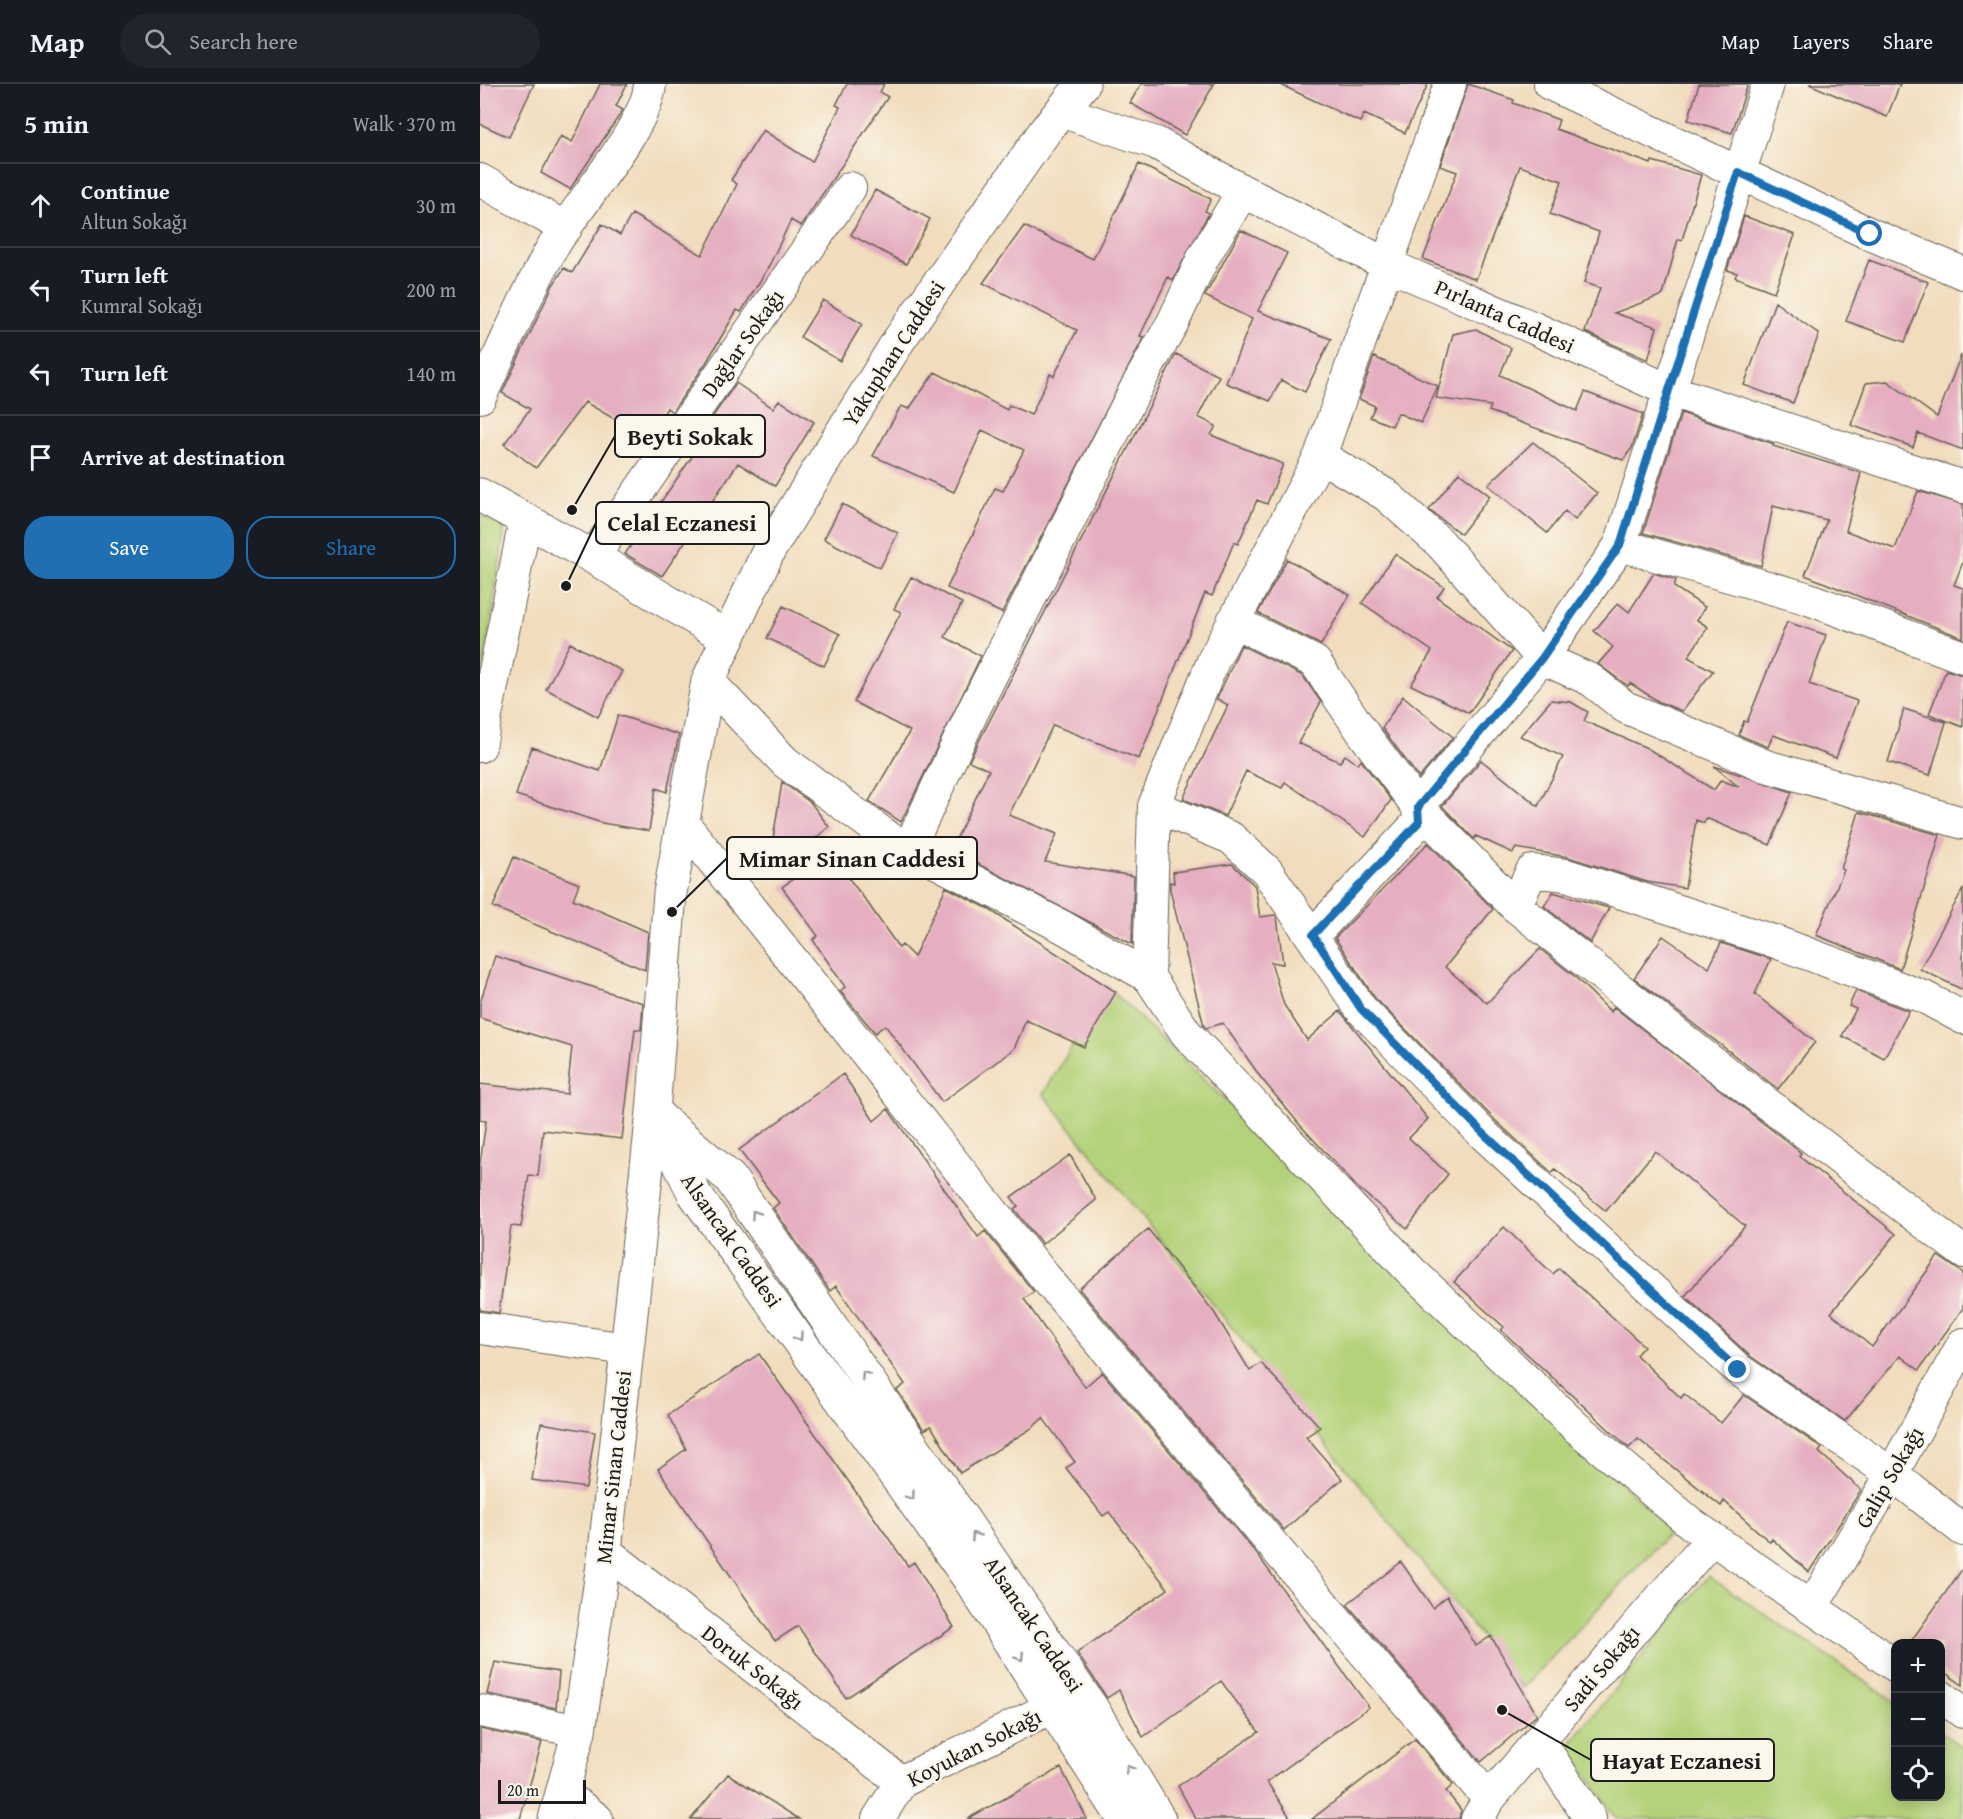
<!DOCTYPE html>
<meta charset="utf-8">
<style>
:root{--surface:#171b24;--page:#20242c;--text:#f1f3f6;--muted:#9ea1a6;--line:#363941;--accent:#1f6fb2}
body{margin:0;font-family:"Gentium Book Plus",serif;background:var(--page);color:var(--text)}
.controls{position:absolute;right:18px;bottom:18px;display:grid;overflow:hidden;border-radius:12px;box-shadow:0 3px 15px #0003}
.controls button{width:54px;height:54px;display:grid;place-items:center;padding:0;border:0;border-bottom:2px solid var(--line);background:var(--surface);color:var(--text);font:30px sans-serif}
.scale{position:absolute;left:18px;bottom:15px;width:88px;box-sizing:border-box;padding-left:6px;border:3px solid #1c1c1c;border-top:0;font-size:16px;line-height:21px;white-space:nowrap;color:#1c1c1c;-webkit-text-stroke:4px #fbf7ec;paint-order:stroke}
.stop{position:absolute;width:18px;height:18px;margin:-14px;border:4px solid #1f6fb2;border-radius:50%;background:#fff}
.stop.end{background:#1f6fb2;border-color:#fff;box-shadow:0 2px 6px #0008}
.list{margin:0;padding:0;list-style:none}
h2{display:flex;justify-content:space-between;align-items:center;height:78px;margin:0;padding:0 24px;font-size:26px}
h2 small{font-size:20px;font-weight:400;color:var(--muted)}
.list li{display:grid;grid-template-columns:39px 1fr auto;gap:18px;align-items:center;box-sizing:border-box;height:84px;padding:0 24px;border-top:2px solid var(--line)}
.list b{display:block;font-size:22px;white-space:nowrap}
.list p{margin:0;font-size:20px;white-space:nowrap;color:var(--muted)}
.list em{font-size:20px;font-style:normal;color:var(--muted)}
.actions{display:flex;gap:12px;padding:18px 24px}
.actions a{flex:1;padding:14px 0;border:2px solid var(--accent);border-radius:24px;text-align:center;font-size:21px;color:var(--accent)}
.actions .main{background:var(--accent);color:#fff}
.icon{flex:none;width:33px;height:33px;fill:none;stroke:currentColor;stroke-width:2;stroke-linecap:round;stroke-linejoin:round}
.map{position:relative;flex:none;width:1483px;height:1735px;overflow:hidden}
header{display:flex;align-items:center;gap:36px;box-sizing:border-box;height:84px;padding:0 30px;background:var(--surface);border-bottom:2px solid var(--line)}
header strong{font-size:28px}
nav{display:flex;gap:33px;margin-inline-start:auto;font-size:21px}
.search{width:420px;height:54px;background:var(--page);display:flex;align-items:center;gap:15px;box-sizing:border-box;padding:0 21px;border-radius:33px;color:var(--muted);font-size:22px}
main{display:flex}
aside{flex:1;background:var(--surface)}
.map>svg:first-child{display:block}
.green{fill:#b3d279;stroke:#68774a;stroke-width:1.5}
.building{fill:#e5afc1}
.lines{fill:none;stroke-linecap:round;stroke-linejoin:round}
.street-casing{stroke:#676054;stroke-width:34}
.secondary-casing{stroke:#676054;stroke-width:35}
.street{stroke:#fff;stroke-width:32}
.secondary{stroke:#fff;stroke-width:33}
.oneway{stroke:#999}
.route{stroke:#1f6fb2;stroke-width:8}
.labels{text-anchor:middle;stroke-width:5;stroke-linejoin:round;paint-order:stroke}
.street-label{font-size:22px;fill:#1c1c1c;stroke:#fbf7ec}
.leader{fill:none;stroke:#1c1c1c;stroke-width:2}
.callout-dot{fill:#1c1c1c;stroke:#fbf7ec;stroke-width:2}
.callout{fill:#fbf7ec;stroke:#1c1c1c;stroke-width:2}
.callout-label{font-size:24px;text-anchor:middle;font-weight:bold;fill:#1c1c1c}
</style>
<header>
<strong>Map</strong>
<div class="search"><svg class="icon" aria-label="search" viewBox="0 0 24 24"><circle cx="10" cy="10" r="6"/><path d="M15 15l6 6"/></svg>Search here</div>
<nav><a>Map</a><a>Layers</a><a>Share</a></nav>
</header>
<main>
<aside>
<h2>5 min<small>Walk · 370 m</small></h2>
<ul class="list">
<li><svg class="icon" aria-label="ahead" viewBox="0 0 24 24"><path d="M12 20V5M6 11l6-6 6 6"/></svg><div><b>Continue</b><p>Altun Sokağı</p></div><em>30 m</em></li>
<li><svg class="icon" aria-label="left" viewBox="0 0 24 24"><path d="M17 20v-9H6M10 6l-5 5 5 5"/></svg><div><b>Turn left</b><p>Kumral Sokağı</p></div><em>200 m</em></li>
<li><svg class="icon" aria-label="left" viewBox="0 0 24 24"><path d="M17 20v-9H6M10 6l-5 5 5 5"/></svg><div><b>Turn left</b></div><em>140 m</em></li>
<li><svg class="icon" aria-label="arrive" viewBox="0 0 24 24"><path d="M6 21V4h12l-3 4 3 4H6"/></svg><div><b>Arrive at destination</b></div></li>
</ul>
<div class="actions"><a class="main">Save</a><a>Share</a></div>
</aside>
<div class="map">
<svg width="1483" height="1735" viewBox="0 0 1483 1735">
<rect width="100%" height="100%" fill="#fbf7ec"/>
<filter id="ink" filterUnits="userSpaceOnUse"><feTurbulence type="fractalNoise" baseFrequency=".0167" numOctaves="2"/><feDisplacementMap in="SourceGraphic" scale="12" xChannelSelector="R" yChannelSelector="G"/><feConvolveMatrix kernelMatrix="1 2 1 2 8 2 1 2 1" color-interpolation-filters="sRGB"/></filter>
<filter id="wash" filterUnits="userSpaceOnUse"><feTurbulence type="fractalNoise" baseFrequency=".008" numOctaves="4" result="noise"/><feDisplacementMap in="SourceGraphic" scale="24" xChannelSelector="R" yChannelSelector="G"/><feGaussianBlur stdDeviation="1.35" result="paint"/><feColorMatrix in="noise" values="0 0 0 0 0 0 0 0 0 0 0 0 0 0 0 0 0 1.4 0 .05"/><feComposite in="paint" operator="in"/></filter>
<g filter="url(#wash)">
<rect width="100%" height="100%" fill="#f1ddbd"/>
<!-- green -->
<path class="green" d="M0,431L25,443L0,608Z
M628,903L1191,1447L1043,1604L563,1010Z
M1228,1492L1415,1618L1416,1712H1460L1461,1648L1483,1664V1735H1136L1088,1662Z"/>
<g id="blocks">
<!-- building -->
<path class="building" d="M0,0H54L29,53L0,40Z
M120,0H147L136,22L143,26L90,105L61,89L81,52L92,58Z
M367,0H404L400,8L408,13L321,142L311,136L288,184L261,228L257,226L226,279L192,328L187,324L169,355L105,318L56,384L24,360L50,325L22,309L73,201L84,184L92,189L122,140L140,151L152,130L222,171L257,100L251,96L283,46L332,78L360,23L356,21Z
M661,0H734L705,51L650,19Z
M799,0H948L925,49L884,30L880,38Z
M988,0L1034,16L1033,19L1079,36L1076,45L1171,80L1172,77L1221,91L1202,156L1198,155L1183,211L1134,229L1177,243L1168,276L1105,248L1120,204L1104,199L1119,148L1070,130L1082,97L1040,82L996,195L943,175L977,88L960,82Z
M1219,0H1268L1252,49L1208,36Z
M1329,0H1420L1407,33Z
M659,80L731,115L725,127L729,129L693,196L688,193L660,252L664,253L522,529L467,504L515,404L523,407L544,366L502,346L474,408L393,372L421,322L429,325L455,288L527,326L529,321L551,331L570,290L574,292L597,246L503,199L544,142L613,175Z
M395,106L450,135L426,180L371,151Z
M1264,132L1315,151L1294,208L1255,193L1257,189L1247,186Z
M761,146L807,169L778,227L851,255L825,308L801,296L790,317L746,299L772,235L725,212Z
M1389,176L1448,198L1425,258L1366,237Z
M343,216L382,240L360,277L320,253Z
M1295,218L1339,250L1313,319L1264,301Z
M996,245L1031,264L1020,291L1097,327L1105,308L1163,330L1152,364L1143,376L1009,327L1011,322L956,314L973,250Z
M696,270L739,292L718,333L736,342L731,351L803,380L787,420L777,416L758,460L754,458L732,512L725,509L659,675L573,641L529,731L577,750L565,778L654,792L652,860L471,766L509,686L489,677Z
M1481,271L1483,366L1438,349L1433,363L1371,341L1386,299L1407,297L1457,333Z
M894,273L958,302L941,339L918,329L912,342L890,333L895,322L879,315Z
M256,299L293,324L299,316L334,338L295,402L258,379L182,492L145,470L227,351L222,348Z
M1201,329L1294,360L1293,362L1381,389L1366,447L1415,465L1438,407L1483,420V478L1474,501L1483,504V554L1325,491L1347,436L1293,422L1281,482L1163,449Z
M1053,358L1117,409L1095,436L1085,427L1067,449L1008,401Z
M979,388L1010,412L981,450L949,426Z
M362,420L418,449L400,484L344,455Z
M915,470L964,503L957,513L1032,567L989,629L931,601L952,567L882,519Z
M807,475L870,511L841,561L778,529Z
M1174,489L1196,496L1194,503L1225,523L1217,536L1228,543L1208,573L1233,587L1202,627L1179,618L1150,599L1148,602L1118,580L1133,563L1114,547L1138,519L1149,528Z
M431,493L482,519L465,553L501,572L421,738L389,717L430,647L374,618L421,528L414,525Z
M303,522L360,550L344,582L287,554Z
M1307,538L1346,551L1329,600L1377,617L1356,674L1293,651L1288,663L1259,651L1264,637L1267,638Z
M90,559L142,587L118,633L66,605Z
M761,561L823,592L841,618L818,659L860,678L865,671L878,680L881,676L911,716L885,753L805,698L802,704L766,687L745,732L703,715L748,621L737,615Z
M1466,586L1483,591V643L1449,630Z
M923,612L973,653L939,694L902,644Z
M1071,616L1091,618L1108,628L1104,637L1167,664L1234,706L1241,696L1259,703L1234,682L1312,708L1290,761L1226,734L1224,739L1216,736L1205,804L1167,798L1088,773L1036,764L1033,769L996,752L994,755L962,722L1001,676L1058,722L1083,673L1040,652Z
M1424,625L1466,638L1450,691L1408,678Z
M138,631L199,651L187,708L176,704L169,747L122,739L36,711L52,663L120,687Z
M302,698L331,719L349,743L337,753L387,818L419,864L422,861L434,873L466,803L507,824L636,908L604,963L546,936L534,965L462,1018L405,941L395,949L360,907L365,903L333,856L338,852L302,803L313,795L291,768Z
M1379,728L1460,751L1420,885L1336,851L1364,786L1361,785Z
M948,759L1013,825L965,883L1007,919L1060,865L1093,891L1131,928L1134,923L1305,1056L1321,1069L1319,1072L1416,1150L1351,1229L1392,1263L1458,1172L1483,1189V1224L1439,1286L1420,1272L1365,1337L1270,1272L1205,1212L1265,1142L1175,1067L1126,1127L1075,1085L1072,1089L1015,1036L895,914L855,854Z
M34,773L99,800L93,815L168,848L165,886L13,823Z
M752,780L775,802L780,833L795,831L797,833L803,880L791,878L804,921L827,956L860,927L948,1035L929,1054L968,1090L927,1145L877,1103L820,1041L781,994L743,939L726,944L724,942L690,806V798L694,799L693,788Z
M1483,805V906L1440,885Z
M1073,808L1129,824L1110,859L1064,822Z
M1183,852L1229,884L1241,859L1291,875L1275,910L1335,958L1298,1005L1154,894Z
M15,872L163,919L161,946L155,945L142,1055L63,1046L58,1092L49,1091L41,1143L31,1142L19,1229L0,1226V1080L6,1037L0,1036V1000L87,1010L92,963L0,934V919Z
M1376,907L1429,927L1404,974L1362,952L1376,925L1369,922Z
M363,990L394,1037L408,1025L498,1153L505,1147L554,1208L544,1215L605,1303L622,1288L776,1469L889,1623L787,1698L811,1735H716L698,1702L779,1648L741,1597L663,1653L639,1606L627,1614L597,1569L688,1505L629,1428L623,1432L586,1384L595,1378L563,1334L552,1344L480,1389L451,1342L444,1346L417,1306L425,1300L356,1202L350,1207L293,1124L299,1119L259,1066Z
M590,1071L616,1116L562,1160L534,1125L538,1122L531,1113Z
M1024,1143L1073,1190L1079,1184L1164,1262L1156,1271L1201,1314L1204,1310L1241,1339L1264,1311L1342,1364L1339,1368L1381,1406L1329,1488L1292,1455L1290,1458L1244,1417L1241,1422L1158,1355L1149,1364L1021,1246L1024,1243L974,1198Z
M668,1145L734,1228L770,1287L781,1279L840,1343L826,1353L862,1395L804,1446L599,1205Z
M279,1270L428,1482L434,1478L474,1543L366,1614L318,1542L295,1557L178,1385L206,1365L188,1331Z
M61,1339L115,1348L106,1404L52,1396Z
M921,1478L953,1524L967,1512L996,1562L1011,1552L1057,1631L1001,1678L867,1520Z
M1483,1484V1601L1461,1586V1560H1429Z
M15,1578L79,1588L76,1624L7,1610Z
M0,1645L62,1658L40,1735H0Z
M935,1655L973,1701L966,1707L981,1726L979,1735H832Z
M581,1684L607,1735H487Z
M248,1690L319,1735H211Z"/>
</g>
</g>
<g filter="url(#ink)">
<use href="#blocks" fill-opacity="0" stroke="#676054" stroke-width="1.5"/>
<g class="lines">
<defs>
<path id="street" d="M970,0L840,372L733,577L674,722L669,893L706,949L930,1186L1097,1344L1213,1441L1416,1582
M1070,0L1390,150L1483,189
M581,27L676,59L763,107L908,181L1054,244L1188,306L1483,403
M0,96L86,144
M0,313C24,263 45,212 72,164C95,124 168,41 170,0
M840,372L906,411L960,459L1062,574L1111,596L1145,623L1286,682L1483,739
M1140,461L1326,514L1483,573
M113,473L370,104
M753,537L835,578L883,649L938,723L1035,822L1228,975L1483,1168
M228,597L305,678L409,754L583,843L669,893
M0,662L45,437
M674,722L751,754L787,787L881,925L1002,1049L1259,1286L1412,1390L1483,1446
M203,739L564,1192L1009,1715L997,1735
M429,764L492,629L657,302L693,238L723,174L763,107
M1035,822L1052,787L1086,791L1296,858L1444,913L1483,934
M833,851L939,738L938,723L1062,574L1140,461L1288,0
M0,1244L147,1265
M125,1467L421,1698
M1331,1524L1408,1397L1483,1260
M1460,1612L1483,1628
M0,1627L99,1647
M1059,1656L1110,1735
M82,1709L117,1735
M1009,1715L1232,1454
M398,1735L421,1698L572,1623"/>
<path id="secondary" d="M0,411L113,473L248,554
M173,1028L250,1094L611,1623L679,1735
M181,1043L214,1109L490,1496L644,1735
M75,1735L99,1647L125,1467L173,1028L190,809L228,597L289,466L419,256L565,47L603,0"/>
</defs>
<!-- street casing -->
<use href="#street" class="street-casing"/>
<!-- secondary casing -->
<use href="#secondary" class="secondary-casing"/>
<!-- street -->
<use href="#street" class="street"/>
<!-- secondary -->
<use href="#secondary" class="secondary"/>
</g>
<!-- one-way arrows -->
<defs><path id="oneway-chevron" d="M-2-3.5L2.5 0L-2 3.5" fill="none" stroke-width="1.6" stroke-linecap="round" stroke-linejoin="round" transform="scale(1.5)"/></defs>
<g class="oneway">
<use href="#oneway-chevron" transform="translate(275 1130) rotate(-124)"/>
<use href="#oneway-chevron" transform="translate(319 1253) rotate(55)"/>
<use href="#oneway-chevron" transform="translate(385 1291) rotate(-124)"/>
<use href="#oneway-chevron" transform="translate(431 1412) rotate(55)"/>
<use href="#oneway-chevron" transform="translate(495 1452) rotate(-124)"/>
<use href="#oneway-chevron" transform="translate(540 1573) rotate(57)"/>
<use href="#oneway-chevron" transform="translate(649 1685) rotate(-121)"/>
</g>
</g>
<g class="lines" filter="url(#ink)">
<!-- route -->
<path class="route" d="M1258,1286L1002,1048L881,925L833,851L939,738L938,723L1062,574L1140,461L1258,88L1390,150"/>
</g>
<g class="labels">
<!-- street labels -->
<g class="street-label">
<text transform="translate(1025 232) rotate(24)" y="8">Pırlanta Caddesi</text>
<text transform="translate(262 259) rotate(-55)" y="8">Dağlar Sokağı</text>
<text transform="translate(413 269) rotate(-57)" y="8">Yakuphan Caddesi</text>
<text transform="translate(252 1156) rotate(55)" y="8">Alsancak Caddesi</text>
<text transform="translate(133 1383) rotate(-84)" y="8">Mimar Sinan Caddesi</text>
<text transform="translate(1409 1393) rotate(-60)" y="8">Galip Sokağı</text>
<text transform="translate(554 1540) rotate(56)" y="8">Alsancak Caddesi</text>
<text transform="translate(273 1583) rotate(38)" y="8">Doruk Sokağı</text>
<text transform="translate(1121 1584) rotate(-50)" y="8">Sadi Sokağı</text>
<text transform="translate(494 1663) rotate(-27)" y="8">Koyukan Sokağı</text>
</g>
</g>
<!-- callouts -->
<path class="leader" d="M92 426L135 352M86 502L116 439M192 828L247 774M1022 1626L1111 1676"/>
<g class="callout-dot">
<circle cx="92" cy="426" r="6"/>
<circle cx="86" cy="502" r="6"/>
<circle cx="192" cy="828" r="6"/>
<circle cx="1022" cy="1626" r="6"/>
</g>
<g class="callout">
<rect x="135" y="331" width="150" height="42" rx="6"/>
<rect x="116" y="418" width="173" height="42" rx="6"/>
<rect x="247" y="753" width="250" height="42" rx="6"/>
<rect x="1111" y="1655" width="183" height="42" rx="6"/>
</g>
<g class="callout-label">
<text x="210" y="361">Beyti Sokak</text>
<text x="202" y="447">Celal Eczanesi</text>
<text x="372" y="783">Mimar Sinan Caddesi</text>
<text x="1202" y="1685">Hayat Eczanesi</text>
</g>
</svg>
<div class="controls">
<button>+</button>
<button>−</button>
<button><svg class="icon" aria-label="locate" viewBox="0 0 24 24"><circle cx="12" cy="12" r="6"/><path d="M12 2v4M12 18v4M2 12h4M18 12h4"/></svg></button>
</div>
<div class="scale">20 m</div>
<div class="stop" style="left:1390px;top:150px"></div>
<div class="stop end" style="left:1258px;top:1286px"></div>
</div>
</main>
